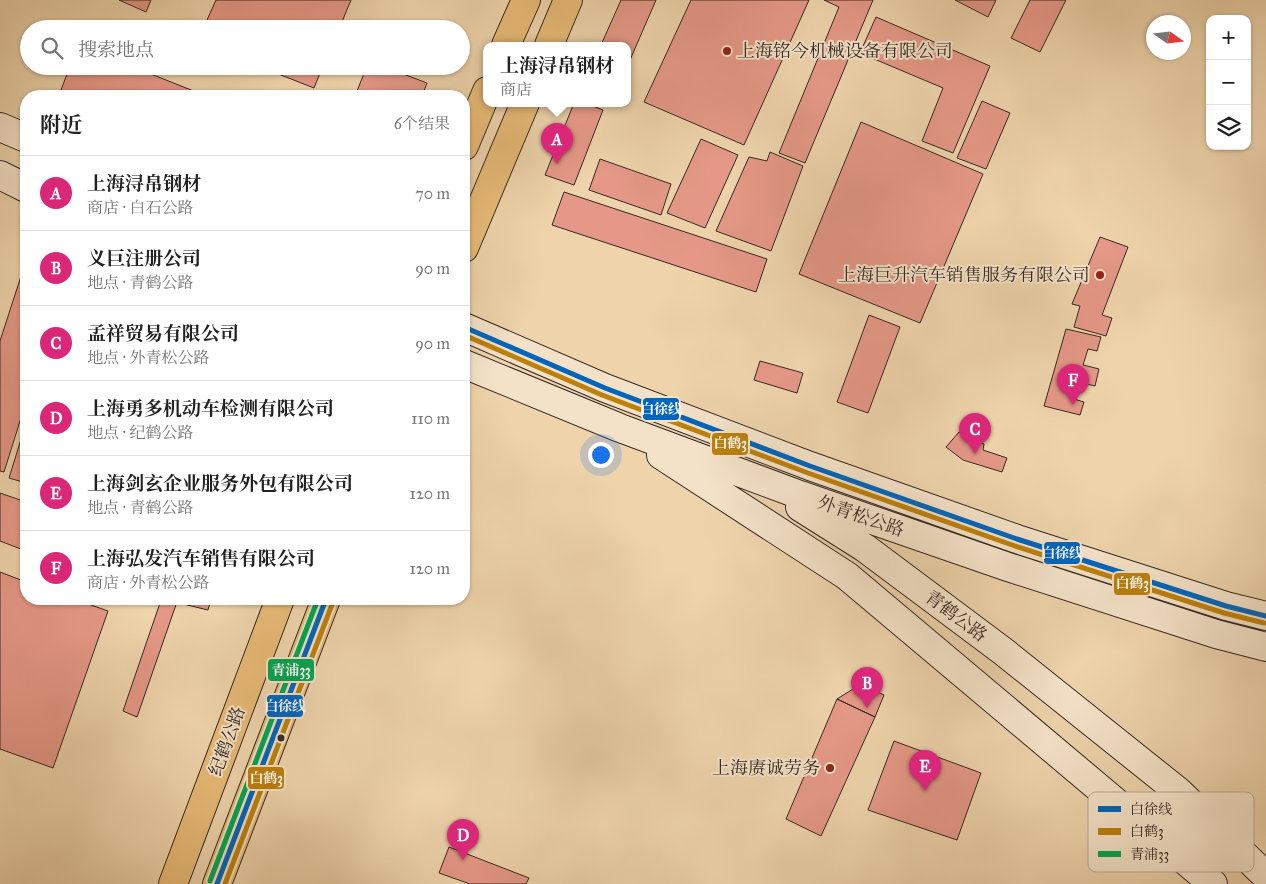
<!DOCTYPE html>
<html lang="zh">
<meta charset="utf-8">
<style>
:root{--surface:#fff;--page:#f6f6f6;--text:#222;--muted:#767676;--line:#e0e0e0;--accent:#db2777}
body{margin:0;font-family:"IM FELL Great Primer","Noto Serif SC",serif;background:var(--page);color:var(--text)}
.controls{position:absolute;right:15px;top:15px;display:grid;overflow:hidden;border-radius:10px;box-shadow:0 1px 4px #0004}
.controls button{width:45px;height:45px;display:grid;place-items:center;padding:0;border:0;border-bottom:1px solid var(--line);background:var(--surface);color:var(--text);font:25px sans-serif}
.compass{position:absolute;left:1146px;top:15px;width:45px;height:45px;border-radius:50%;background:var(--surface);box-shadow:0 1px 4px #0004;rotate:104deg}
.you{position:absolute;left:600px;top:454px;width:18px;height:18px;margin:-12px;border:4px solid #fff;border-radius:50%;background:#1a73e8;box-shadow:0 0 0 8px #1a73e833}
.badge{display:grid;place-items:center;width:32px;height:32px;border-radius:50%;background:var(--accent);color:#fff;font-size:16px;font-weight:700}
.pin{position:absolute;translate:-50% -41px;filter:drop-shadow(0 1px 2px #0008)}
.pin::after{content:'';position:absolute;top:26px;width:18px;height:15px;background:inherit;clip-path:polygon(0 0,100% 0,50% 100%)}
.popup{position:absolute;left:483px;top:42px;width:148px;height:65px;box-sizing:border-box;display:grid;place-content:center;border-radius:10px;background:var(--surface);filter:drop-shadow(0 1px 4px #0005);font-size:16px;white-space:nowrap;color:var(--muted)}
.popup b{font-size:19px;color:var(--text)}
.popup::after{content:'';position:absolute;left:50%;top:100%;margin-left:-10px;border:10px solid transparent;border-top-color:var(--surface)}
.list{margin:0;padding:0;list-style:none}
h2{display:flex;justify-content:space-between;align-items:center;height:65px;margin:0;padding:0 20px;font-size:21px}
h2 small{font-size:16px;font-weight:400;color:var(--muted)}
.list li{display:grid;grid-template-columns:32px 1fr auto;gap:15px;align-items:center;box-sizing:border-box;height:75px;padding:0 20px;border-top:1px solid var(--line)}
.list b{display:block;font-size:19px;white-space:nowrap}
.list p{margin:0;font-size:16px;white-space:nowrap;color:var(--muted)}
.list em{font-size:16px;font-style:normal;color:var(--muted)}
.icon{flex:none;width:28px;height:28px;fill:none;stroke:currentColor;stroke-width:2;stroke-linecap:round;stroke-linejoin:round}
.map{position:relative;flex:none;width:1266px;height:884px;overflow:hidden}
.search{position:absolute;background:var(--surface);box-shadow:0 1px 4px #0004;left:20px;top:20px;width:450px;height:55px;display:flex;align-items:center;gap:12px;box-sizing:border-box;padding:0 18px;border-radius:28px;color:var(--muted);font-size:19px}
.panel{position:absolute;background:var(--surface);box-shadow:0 1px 4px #0004;left:20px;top:90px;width:450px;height:515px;border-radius:20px}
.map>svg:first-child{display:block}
.building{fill:#e59887;stroke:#362924}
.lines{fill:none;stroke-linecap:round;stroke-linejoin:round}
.secondary-casing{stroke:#362924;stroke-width:30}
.primary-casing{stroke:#362924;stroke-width:30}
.secondary{stroke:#f4e2c8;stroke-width:28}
.primary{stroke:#e7ba76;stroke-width:28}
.bus-1-casing{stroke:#f4e2c8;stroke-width:9}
.bus-2-casing{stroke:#f4e2c8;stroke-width:9}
.bus-3-casing{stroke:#f4e2c8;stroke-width:9}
.bus-1{stroke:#0065bd;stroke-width:5}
.bus-2{stroke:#bd800b;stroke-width:5}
.bus-3{stroke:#00a651;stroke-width:5}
.poi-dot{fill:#8f2418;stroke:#f4e2c8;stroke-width:2}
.bus-dot{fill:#362924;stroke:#f4e2c8;stroke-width:2}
.labels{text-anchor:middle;stroke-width:4;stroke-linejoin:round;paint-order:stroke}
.poi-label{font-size:18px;fill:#362924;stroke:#f4e2c8;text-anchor:end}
.street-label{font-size:18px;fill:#362924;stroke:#f4e2c8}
.key{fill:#f4e2c8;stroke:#bbaa97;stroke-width:1}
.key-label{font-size:14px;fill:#362924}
.line-badge{stroke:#f4e2c8;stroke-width:2}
.badge-label{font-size:14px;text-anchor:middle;font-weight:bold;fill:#fff}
</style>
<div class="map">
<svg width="1266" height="884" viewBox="0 0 1266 884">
<rect width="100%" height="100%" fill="#eed3ab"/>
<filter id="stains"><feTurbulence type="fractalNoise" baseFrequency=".004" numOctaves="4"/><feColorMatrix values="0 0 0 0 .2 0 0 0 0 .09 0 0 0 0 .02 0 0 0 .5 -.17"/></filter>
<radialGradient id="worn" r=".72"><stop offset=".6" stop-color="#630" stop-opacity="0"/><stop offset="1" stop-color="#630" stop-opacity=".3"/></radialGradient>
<!-- building -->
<path class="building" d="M119,0H151L146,12Z
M216,0H351L339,29H203Z
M621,0H656L627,67V45H601Z
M691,0H809L744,145L644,102Z
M824,0H873L805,163L779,153L839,7Z
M955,0H996L988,17Z
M1030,0H1066L1040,52L1011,38Z
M876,17L990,66L953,153L922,141L943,88L860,53Z
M70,66H131L206,96H75L61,90Z
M258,66H323L314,88Z
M367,66H382L427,83L422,96H355Z
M982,101L1010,113L986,169L957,158Z
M574,103H585L603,110L574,185L545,175Z
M861,122L983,174L920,323L799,274Z
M701,139L738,155L705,228L667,213Z
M770,152L803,166L771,251L716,231L749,157L767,161Z
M600,159L671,184L661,215L589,190Z
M564,192L767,259L756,292L552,225Z
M1100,237L1128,247L1102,315L1112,318L1106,336L1074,327L1080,306L1072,304Z
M24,267H26V402L4,472L0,471V341Z
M869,315L900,327L868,413L837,402Z
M1066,329L1101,337L1097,351L1088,349L1083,365L1099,369L1095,386L1078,382L1074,399L1084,402L1080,415L1044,406Z
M760,361L803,373L797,393L754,380Z
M26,423V483L9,478Z
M959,432L984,444L983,450L1007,458L1002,472L963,460L946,447Z
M0,493L26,502V551L0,541Z
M0,572L26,582V599H74L108,611L53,768L0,749Z
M158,599H178L137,717L123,711L161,600Z
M184,599H211L208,610L183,604Z
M861,684L884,695L875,717L837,699Z
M837,699L875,717L821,836L786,819Z
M894,741L981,773L957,840L868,810Z
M449,847L529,878L526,884H470L439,873Z"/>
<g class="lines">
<defs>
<path id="secondary" d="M0,127L26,138
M0,175L26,188
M464,327L605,388L810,466L1017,539L1226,606L1266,616
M464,364L620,428L800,495L1008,567L1216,634L1266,647
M661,455L847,576L1213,884
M800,507L865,548L1004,652L1179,792L1266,876"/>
<path id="primary" d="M506,45L526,0
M549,45L568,0
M464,146L487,91
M464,248L525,103
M173,884L280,599
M217,884L326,599"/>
</defs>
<!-- secondary casing -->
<use href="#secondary" class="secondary-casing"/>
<!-- primary casing -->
<use href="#primary" class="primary-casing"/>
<!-- secondary -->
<use href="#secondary" class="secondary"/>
<!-- primary -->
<use href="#primary" class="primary"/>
<defs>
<path id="bus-1" d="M464,327L605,388L810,466L1017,539L1226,606L1266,616
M217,884L326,599"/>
<path id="bus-2" d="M464,335L602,395L808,473L1015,546L1224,613L1264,623
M225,884L333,602"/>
<path id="bus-3" d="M210,881L318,599"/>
</defs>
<!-- bus-1 casing -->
<use href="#bus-1" class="bus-1-casing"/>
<!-- bus-2 casing -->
<use href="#bus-2" class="bus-2-casing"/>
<!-- bus-3 casing -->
<use href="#bus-3" class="bus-3-casing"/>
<!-- bus-1 -->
<use href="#bus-1" class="bus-1"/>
<!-- bus-2 -->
<use href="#bus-2" class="bus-2"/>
<!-- bus-3 -->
<use href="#bus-3" class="bus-3"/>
</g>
<!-- markers -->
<g class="poi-dot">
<circle cx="727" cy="51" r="5"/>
<circle cx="1100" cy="275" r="5"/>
<circle cx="830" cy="768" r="5"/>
</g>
<circle class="bus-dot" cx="281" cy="738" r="4.5"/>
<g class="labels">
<!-- poi labels -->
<g class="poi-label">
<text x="737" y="57" text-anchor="start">上海铭今机械设备有限公司</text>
<text x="1090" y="281">上海巨升汽车销售服务有限公司</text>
<text x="820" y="774">上海赓诚劳务</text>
</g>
<!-- street labels -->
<g class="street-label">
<text transform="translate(861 516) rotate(19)" y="6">外青松公路</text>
<text transform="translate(956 616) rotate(37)" y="6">青鹤公路</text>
<text transform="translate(227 741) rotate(-70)" y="6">纪鹤公路</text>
</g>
</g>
<!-- legend -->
<rect x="1088" y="792" width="166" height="80" rx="8" class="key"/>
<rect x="1098" y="806" width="23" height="6" fill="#0065bd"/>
<rect x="1098" y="828" width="23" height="7" fill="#bd800b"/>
<rect x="1098" y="851" width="23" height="6" fill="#00a651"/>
<g class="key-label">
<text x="1130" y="814">白徐线</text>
<text x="1130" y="836">白鹤3</text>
<text x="1130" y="859">青浦33</text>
</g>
<g class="line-badge">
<rect x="642" y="397" width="38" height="24" rx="5" fill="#0065bd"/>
<rect x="711" y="432" width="38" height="24" rx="5" fill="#bd800b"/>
<rect x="1043" y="541" width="38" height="24" rx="5" fill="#0065bd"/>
<rect x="1113" y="572" width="38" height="24" rx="5" fill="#bd800b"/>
<rect x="267" y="658" width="48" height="24" rx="5" fill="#00a651"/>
<rect x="266" y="694" width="38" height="24" rx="5" fill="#0065bd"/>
<rect x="247" y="766" width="38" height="24" rx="5" fill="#bd800b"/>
</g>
<g class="badge-label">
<text x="661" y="414">白徐线</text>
<text x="730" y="448">白鹤3</text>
<text x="1062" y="558">白徐线</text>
<text x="1132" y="588">白鹤3</text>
<text x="291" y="675">青浦33</text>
<text x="285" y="711">白徐线</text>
<text x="266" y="783">白鹤3</text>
</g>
<rect width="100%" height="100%" filter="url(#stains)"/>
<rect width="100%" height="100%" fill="url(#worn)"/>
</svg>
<div class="controls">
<button>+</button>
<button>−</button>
<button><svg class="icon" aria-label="layers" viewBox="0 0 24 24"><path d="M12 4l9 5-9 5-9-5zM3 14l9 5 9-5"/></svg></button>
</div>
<svg class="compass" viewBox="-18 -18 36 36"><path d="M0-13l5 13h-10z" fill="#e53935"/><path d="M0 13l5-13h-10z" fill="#767676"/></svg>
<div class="you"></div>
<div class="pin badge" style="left:557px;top:164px">A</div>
<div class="popup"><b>上海浔帛钢材</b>商店</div>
<div class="pin badge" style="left:867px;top:708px">B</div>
<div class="pin badge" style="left:975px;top:454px">C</div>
<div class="pin badge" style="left:463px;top:860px">D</div>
<div class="pin badge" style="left:925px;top:791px">E</div>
<div class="pin badge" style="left:1073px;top:405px">F</div>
<div class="search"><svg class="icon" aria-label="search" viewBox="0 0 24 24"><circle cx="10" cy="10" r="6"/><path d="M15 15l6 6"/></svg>搜索地点</div>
<section class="panel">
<h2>附近<small>6个结果</small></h2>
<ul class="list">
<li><span class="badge">A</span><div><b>上海浔帛钢材</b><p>商店 · 白石公路</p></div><em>70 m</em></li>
<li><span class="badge">B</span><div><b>义巨注册公司</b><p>地点 · 青鹤公路</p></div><em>90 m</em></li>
<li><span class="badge">C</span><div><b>孟祥贸易有限公司</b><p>地点 · 外青松公路</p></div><em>90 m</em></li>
<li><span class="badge">D</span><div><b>上海勇多机动车检测有限公司</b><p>地点 · 纪鹤公路</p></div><em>110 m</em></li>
<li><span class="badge">E</span><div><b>上海剑玄企业服务外包有限公司</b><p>地点 · 青鹤公路</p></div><em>120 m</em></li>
<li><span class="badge">F</span><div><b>上海弘发汽车销售有限公司</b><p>商店 · 外青松公路</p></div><em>120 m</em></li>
</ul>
</section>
</div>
